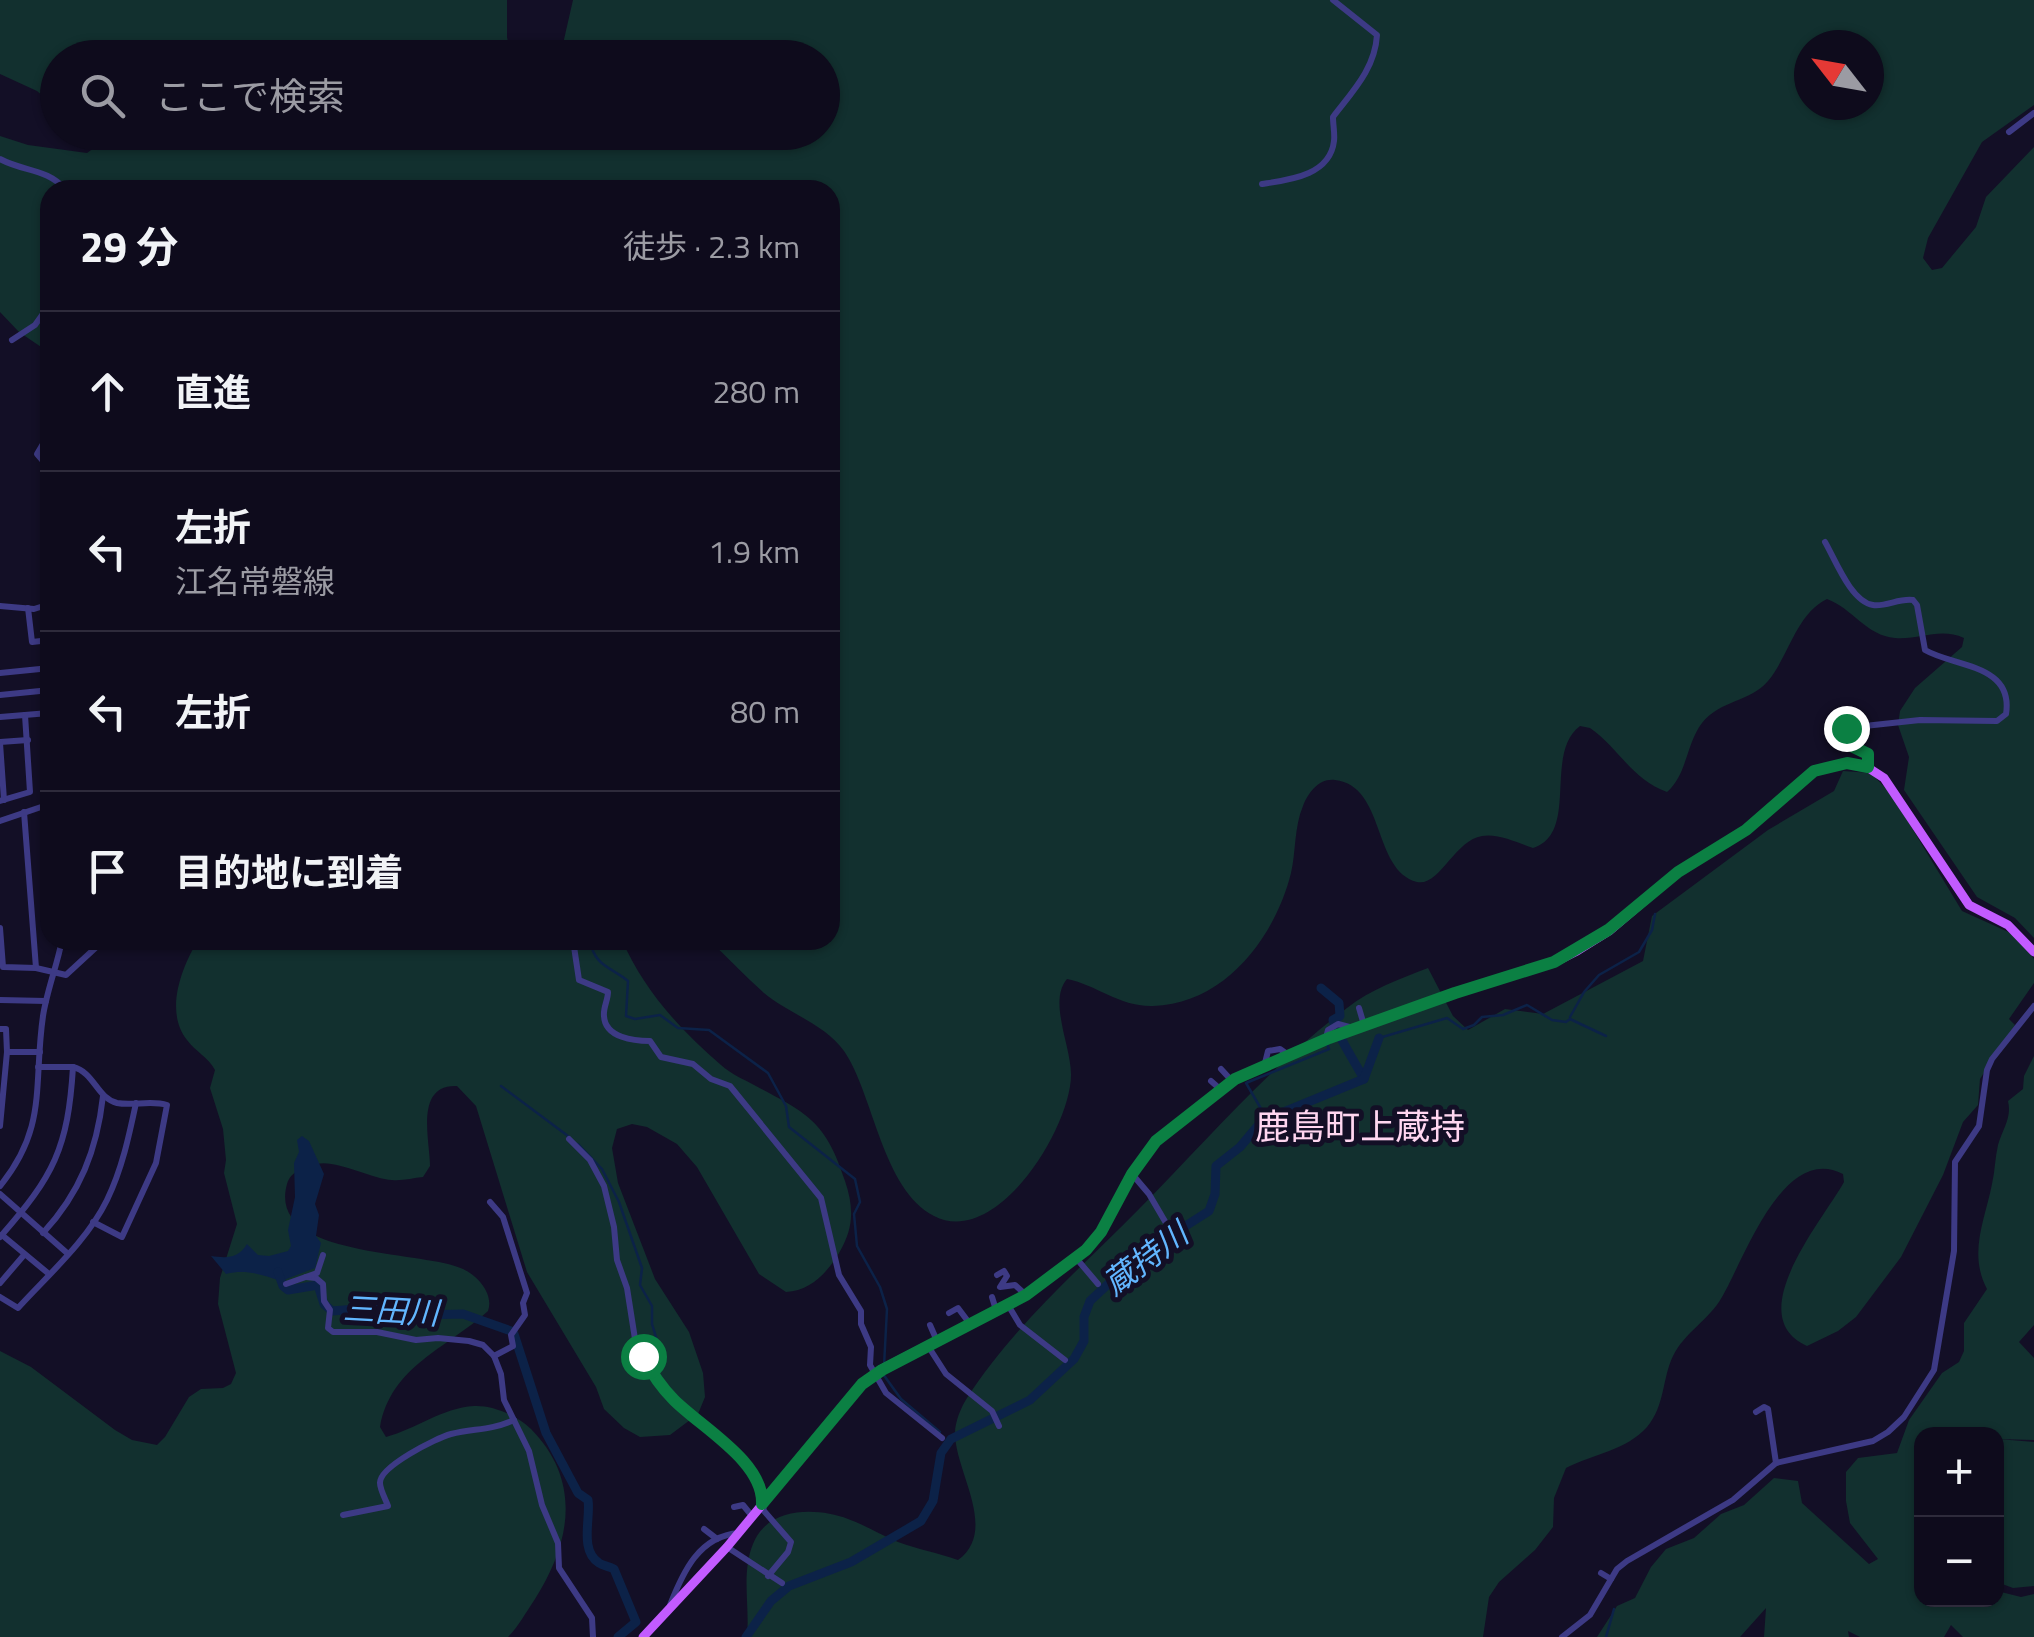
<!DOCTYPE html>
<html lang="ja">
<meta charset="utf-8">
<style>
body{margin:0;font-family:"Titillium Web","Noto Sans JP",sans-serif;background:#171425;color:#f1f3f6}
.controls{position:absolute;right:30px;bottom:30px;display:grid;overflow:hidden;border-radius:20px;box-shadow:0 2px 8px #0004}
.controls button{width:90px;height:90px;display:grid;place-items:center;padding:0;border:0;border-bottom:2px solid #2e2b3b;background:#0e0b1c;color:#f1f3f6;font:50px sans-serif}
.compass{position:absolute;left:1794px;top:30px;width:90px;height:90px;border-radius:50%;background:#0e0b1c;box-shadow:0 2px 8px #0004;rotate:301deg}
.stop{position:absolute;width:30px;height:30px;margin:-22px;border:8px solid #0b8043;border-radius:50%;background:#fff}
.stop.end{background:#0b8043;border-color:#fff;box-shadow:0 2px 10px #0008}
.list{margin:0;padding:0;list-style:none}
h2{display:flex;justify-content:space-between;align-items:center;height:130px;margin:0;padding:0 40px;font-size:42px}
h2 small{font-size:32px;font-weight:400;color:#9b9ba3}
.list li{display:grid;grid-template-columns:65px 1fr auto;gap:30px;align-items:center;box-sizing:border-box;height:160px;padding:0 40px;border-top:2px solid #2e2b3b}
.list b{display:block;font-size:38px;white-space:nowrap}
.list p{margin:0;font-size:32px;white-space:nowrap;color:#9b9ba3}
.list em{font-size:32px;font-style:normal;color:#9b9ba3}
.icon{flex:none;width:55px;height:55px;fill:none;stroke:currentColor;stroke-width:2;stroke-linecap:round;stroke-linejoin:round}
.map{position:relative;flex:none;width:2034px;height:1637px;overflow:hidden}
.search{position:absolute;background:#0e0b1c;box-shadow:0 2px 8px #0004;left:40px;top:40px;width:800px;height:110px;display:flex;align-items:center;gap:25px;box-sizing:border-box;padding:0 35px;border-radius:55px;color:#9b9ba3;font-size:38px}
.panel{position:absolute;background:#0e0b1c;box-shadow:0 2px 8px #0004;left:40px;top:180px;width:800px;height:770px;border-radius:30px}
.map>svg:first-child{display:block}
.green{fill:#12302f;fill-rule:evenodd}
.water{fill:#0c2248}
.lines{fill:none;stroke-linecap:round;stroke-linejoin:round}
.stream{stroke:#0c2248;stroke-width:2.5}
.river{stroke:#0c2248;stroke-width:9}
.minor{stroke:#3d3a85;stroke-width:6}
.major{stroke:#c25bff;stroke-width:9}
.route{stroke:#0b8043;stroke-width:12}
.labels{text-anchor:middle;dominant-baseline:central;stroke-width:10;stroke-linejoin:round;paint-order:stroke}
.water-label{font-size:32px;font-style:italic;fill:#62b6ff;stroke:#130f26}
.quarter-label{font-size:35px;fill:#ffd6f0;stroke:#130f26}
</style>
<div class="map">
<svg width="2034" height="1637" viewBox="0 0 2034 1637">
<rect width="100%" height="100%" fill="#130f26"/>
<!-- green -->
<g class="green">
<polygon points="0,0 507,0 507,37 511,57 58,58 57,108 37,91 0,74"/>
<path d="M573 0H2034V105L1982 142 1928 238 1923 258 1932 270 1942 268 1976 227 1986 197 2034 147V938L2015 918 1977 897 1904 790 1909 757 1898 725 1900 711 1915 688 1962 647 1964 638C1940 627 1920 640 1895 638 1867 636 1852 608 1827 599 1796 614 1789 656 1768 681 1750 702 1720 700 1702 723 1686 744 1687 775 1667 792 1631 779 1619 748 1590 728L1580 726C1543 754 1580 833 1533 848 1518 843 1498 833 1482 836 1455 840 1439 887 1417 882 1372 870 1386 786 1335 780 1319 778 1308 793 1303 806 1294 827 1296 852 1291 873 1275 937 1225 1004 1153 1006 1120 1007 1097 985 1067 979 1048 1001 1071 1046 1071 1074 1072 1126 997 1249 934 1216 882 1189 874 1095 844 1051 826 1025 788 1013 764 993 745 976 727 957 709 940H830V190H50V353L19 332 0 312V136L28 145 87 153 94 148 85 133 822 132V58L560 57ZM1809 45H1869V105H1809Z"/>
<path d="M1843 771 1871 773 1892 795 1962 911 2015 935 2034 959V983L2009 1019 2015 1025 1980 1079 1978 1105 1963 1122 1943 1175 1901 1257 1856 1317 1838 1331 1807 1346C1740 1316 1823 1220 1844 1182L1843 1174C1783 1142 1743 1262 1722 1297 1709 1320 1685 1332 1673 1356 1662 1379 1665 1406 1647 1427 1627 1450 1593 1454 1566 1468L1554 1498 1553 1527 1535 1550 1499 1582 1489 1597 1483 1637H747C750 1607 741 1573 753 1544 767 1507 816 1507 848 1519 865 1525 881 1535 898 1542 917 1549 938 1553 958 1560 999 1530 955 1472 955 1433 955 1422 961 1407 967 1398 1013 1326 1081 1268 1140 1208 1207 1140 1271 1065 1347 1008 1371 989 1400 979 1428 968L1453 1016 1468 1030 1505 1009 1543 1014 1643 961 1652 916 1768 830 1834 791Z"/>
<path d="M198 940H622C643 989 681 1031 721 1065 731 1074 743 1079 754 1085 807 1113 826 1121 845 1181 854 1208 854 1228 839 1253 827 1273 810 1291 786 1292L759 1274 697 1167 677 1144 647 1127 632 1124 617 1129 612 1148 618 1183 655 1279 689 1332 703 1373 705 1397 698 1414 670 1435 640 1437 624 1428 604 1409 596 1387 527 1272 476 1106 457 1086C414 1084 430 1141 430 1166L423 1177C413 1178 402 1181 392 1180 372 1179 335 1159 317 1164 304 1167 291 1171 287 1184 266 1259 424 1250 463 1269 478 1276 494 1294 488 1311 446 1349 391 1366 380 1427L386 1437C416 1429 442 1408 474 1406 493 1405 518 1416 531 1429 582 1481 571 1542 535 1599 526 1612 519 1626 508 1637H0V1351L31 1367 115 1430 132 1440 157 1445 165 1437 189 1397 201 1389 223 1388 231 1384 236 1373 218 1304 220 1278 237 1224 224 1173 226 1160 223 1129 210 1088 215 1070C208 1057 196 1052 187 1040 164 1011 182 967 198 940Z"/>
<path d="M2034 1056V1325L2019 1342 2034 1358V1440L1998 1439 2034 1442V1586L2013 1588 1997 1582 1996 1434H1922L1921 1523 1914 1519 1921 1530 1922 1600H1996L1997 1591 2021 1597 2034 1594V1637H1963L1951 1625 1944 1637H1860L1848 1631 1849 1637H1764L1766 1608 1740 1637H1597L1617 1606 1635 1598 1651 1567 1666 1549 1694 1538 1721 1514 1744 1505 1774 1478 1798 1481 1802 1503 1869 1564 1878 1559 1850 1523 1846 1501V1472L1858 1458 1897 1453 1909 1420 1942 1373 1959 1362 1964 1351V1323L1987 1289C1968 1253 1985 1220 1992 1184 1995 1171 1995 1158 1998 1145 2003 1128 2012 1118 2008 1101L2023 1089 2024 1076Z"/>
</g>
<!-- water -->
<path class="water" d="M302 1136 309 1141 324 1174 315 1204 319 1215 316 1236 321 1243 315 1268 281 1281C261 1274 245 1269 226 1274L211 1256C226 1258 238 1259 247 1244L258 1255 269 1256 288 1251 291 1246 288 1230 295 1197 294 1163 299 1152 297 1140Z"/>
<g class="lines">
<!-- stream -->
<g class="stream">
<path d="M590 940C594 966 611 967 628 981L626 1016 635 1019 660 1015 678 1028 709 1030 768 1073 786 1106 789 1127 855 1179 860 1202 854 1214 857 1246 880 1287 887 1309 884 1366"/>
<polyline points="1570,1017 1584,992 1599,975 1639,952 1652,930 1655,914"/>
<polyline points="1379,1038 1447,1018 1463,1029 1474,1025 1482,1017 1503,1015 1527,1005 1552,1020 1566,1022 1570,1019 1606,1036"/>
<polyline points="501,1086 568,1136"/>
<polyline points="1267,1119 1246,1083 1329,1049 1326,1042"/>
<polyline points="578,1144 602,1169 619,1202 642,1268 640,1285 652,1306 652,1324 659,1347"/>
<polyline points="883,1374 901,1399 940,1432"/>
<polyline points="1606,1637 1614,1609"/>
</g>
<!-- river -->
<g class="river">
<path d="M1321 988 1339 1003 1340 1016 1333 1020C1337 1035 1355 1062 1364 1079"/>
<polyline points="278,1272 283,1286 288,1290 318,1285 324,1304 332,1311 380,1307 421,1315 463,1314 511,1331"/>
<path d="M514 1334 546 1433 578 1493 588 1500C591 1518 579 1550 599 1563 603 1566 609 1566 614 1569L636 1622 618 1637"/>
<polyline points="746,1637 771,1601 789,1586 851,1562 921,1521 933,1501 941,1453 951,1439 1030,1400 1074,1359 1084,1341 1084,1317 1090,1301 1137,1257 1209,1211 1215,1194 1216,1166 1240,1147 1262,1121 1364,1079 1379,1038"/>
</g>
<!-- minor -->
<g class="minor">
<polyline points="2009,132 2034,113"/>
<path d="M0 159C24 172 47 168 66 190"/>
<path d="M1262 184C1288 180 1330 176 1334 141 1335 134 1333 125 1333 117 1352 92 1375 69 1377 35L1333 0"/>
<polyline points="12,340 35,325 50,304"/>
<polyline points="50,432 37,454 50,469"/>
<path d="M1825 542C1835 559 1851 602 1873 605 1886 607 1899 598 1913 600L1917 605 1925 650C1954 667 2014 664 2006 714L1997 721 1920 720 1846 728 1842 734 1843 742 1867 754V767"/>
<polyline points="0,606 34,609 50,604"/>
<polyline points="28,608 32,642 50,640"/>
<polyline points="0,673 50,668"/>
<polyline points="43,691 50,749"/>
<polyline points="0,695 50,690"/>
<polyline points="0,717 49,713"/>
<polyline points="0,742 28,740"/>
<polyline points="0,743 4,800"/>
<polyline points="0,801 30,792 25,715"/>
<polyline points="24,812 36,968"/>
<polyline points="0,821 50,804"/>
<polyline points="0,928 3,967 36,968 66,975 104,940"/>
<path d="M573 940 579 980 608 992C608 1000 603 1008 604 1016 605 1038 635 1041 650 1041L661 1057 693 1064 711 1079 730 1086 821 1198 839 1275 861 1311V1324L871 1347 870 1365 886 1393 942 1438"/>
<polyline points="0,1000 46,1001"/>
<polyline points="1359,1008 1364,1025"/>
<polyline points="0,1029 6,1029 7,1052 40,1052"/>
<polyline points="1326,1038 1328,1030 1338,1024 1353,1028"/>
<polyline points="1265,1063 1268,1051 1280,1049 1287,1054"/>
<path d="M73 1067C94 1072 97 1098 117 1103 133 1106 152 1100 167 1105L156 1163 122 1237 93 1222"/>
<polyline points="1221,1069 1232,1081"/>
<polyline points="1211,1081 1220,1089"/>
<polyline points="0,1126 7,1052"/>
<polyline points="569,1139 590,1160 604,1186 614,1227 617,1260 627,1288 635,1339 643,1356 674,1400 744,1460 758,1482 764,1511 791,1542 788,1552 768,1576"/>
<polyline points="1132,1174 1149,1194 1173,1235"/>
<path d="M0 1186C48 1127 33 1085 43 1016 47 990 57 966 62 940"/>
<polyline points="0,1194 67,1253"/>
<polyline points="490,1202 503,1217 527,1293 523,1303 525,1315 511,1335 513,1346 494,1356"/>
<path d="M43 1233C80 1193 97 1150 103 1096"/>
<polyline points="2,1235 49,1274"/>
<path d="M0 1237C54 1176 68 1148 73 1067H38"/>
<polyline points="1076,1258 1098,1284"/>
<polyline points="997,1275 1004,1271 1007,1276 1000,1287 1015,1285 1026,1295"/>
<polyline points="306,1277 316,1278 323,1284 324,1301 330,1310 328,1328 333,1332 377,1332 416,1340 438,1338 469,1341 483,1345 494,1356 501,1374 504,1400 529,1451 542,1505 558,1543 559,1568 592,1618 593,1637"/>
<polyline points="0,1283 24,1255"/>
<polyline points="286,1284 317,1273 323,1255"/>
<path d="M0 1297 18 1308C48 1275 87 1241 107 1200 122 1169 129 1136 136 1103"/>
<polyline points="992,1297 996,1310"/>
<polyline points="1008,1305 1020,1325 1065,1360"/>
<polyline points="949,1313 958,1308 970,1324"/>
<polyline points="930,1325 937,1341"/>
<polyline points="928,1346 946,1374 992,1411 999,1426"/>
<polyline points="1756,1412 1764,1407 1768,1409 1776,1463"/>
<polyline points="734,1507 743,1505 752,1516"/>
<path d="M343 1515 388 1506C386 1500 380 1490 380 1483 379 1467 436 1438 451 1434 475 1428 489 1431 514 1420"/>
<polyline points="704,1529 717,1539"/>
<polyline points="727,1547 782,1583"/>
<polyline points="1601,1573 1611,1579"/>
<path d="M670 1605C683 1572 699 1536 739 1533"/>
<polyline points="1562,1637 1590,1615 1617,1569 1627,1561 1733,1500 1776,1463 1873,1441 1888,1432 1904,1417 1934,1370 1954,1251 1955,1162 1979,1126 1987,1070 1992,1059 2034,1006"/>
</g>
<!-- major -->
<polyline class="major" points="643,1637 727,1547 862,1384 882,1369 1026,1295 1085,1250 1101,1232 1132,1174 1156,1141 1235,1079 1329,1038 1455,993 1555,962 1577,951 1609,931 1678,872 1746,830 1815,771 1847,763 1867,767 1884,778 1969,905 2008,925 2034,952"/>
</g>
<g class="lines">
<!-- route -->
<path class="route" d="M643 1356C651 1372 662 1388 674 1400 702 1428 764 1462 762 1504L862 1384 882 1370 1026 1295 1086 1250 1101 1232 1132 1174 1156 1141 1235 1079 1329 1038 1455 993 1554 962 1608 930 1678 872 1746 830 1814 771 1847 763 1868 767V754L1843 742 1842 734 1846 728"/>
</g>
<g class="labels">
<!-- water labels -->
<g class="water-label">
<text transform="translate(1145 1258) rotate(-37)">蔵持川</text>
<text transform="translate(391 1310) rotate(3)">三田川</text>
</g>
<!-- quarter labels -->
<g class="quarter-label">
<text x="1360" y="1126">鹿島町上蔵持</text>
</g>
</g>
</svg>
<div class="controls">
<button>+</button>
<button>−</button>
</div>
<svg class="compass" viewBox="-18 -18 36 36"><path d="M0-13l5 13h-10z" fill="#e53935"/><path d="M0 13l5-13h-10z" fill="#9b9ba3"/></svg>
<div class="stop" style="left:643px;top:1356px"></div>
<div class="stop end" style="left:1846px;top:728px"></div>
<div class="search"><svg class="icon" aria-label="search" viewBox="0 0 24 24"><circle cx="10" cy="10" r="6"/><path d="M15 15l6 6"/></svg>ここで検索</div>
<section class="panel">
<h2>29 分<small>徒歩 · 2.3 km</small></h2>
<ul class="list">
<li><svg class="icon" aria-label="ahead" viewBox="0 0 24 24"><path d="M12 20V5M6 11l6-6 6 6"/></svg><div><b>直進</b></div><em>280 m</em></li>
<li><svg class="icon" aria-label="left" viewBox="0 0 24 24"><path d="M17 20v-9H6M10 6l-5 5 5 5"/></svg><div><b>左折</b><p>江名常磐線</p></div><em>1.9 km</em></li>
<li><svg class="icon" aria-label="left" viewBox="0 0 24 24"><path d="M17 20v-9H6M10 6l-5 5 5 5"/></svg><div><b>左折</b></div><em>80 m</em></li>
<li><svg class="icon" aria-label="arrive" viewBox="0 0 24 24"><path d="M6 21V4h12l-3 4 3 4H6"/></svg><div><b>目的地に到着</b></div></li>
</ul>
</section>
</div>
